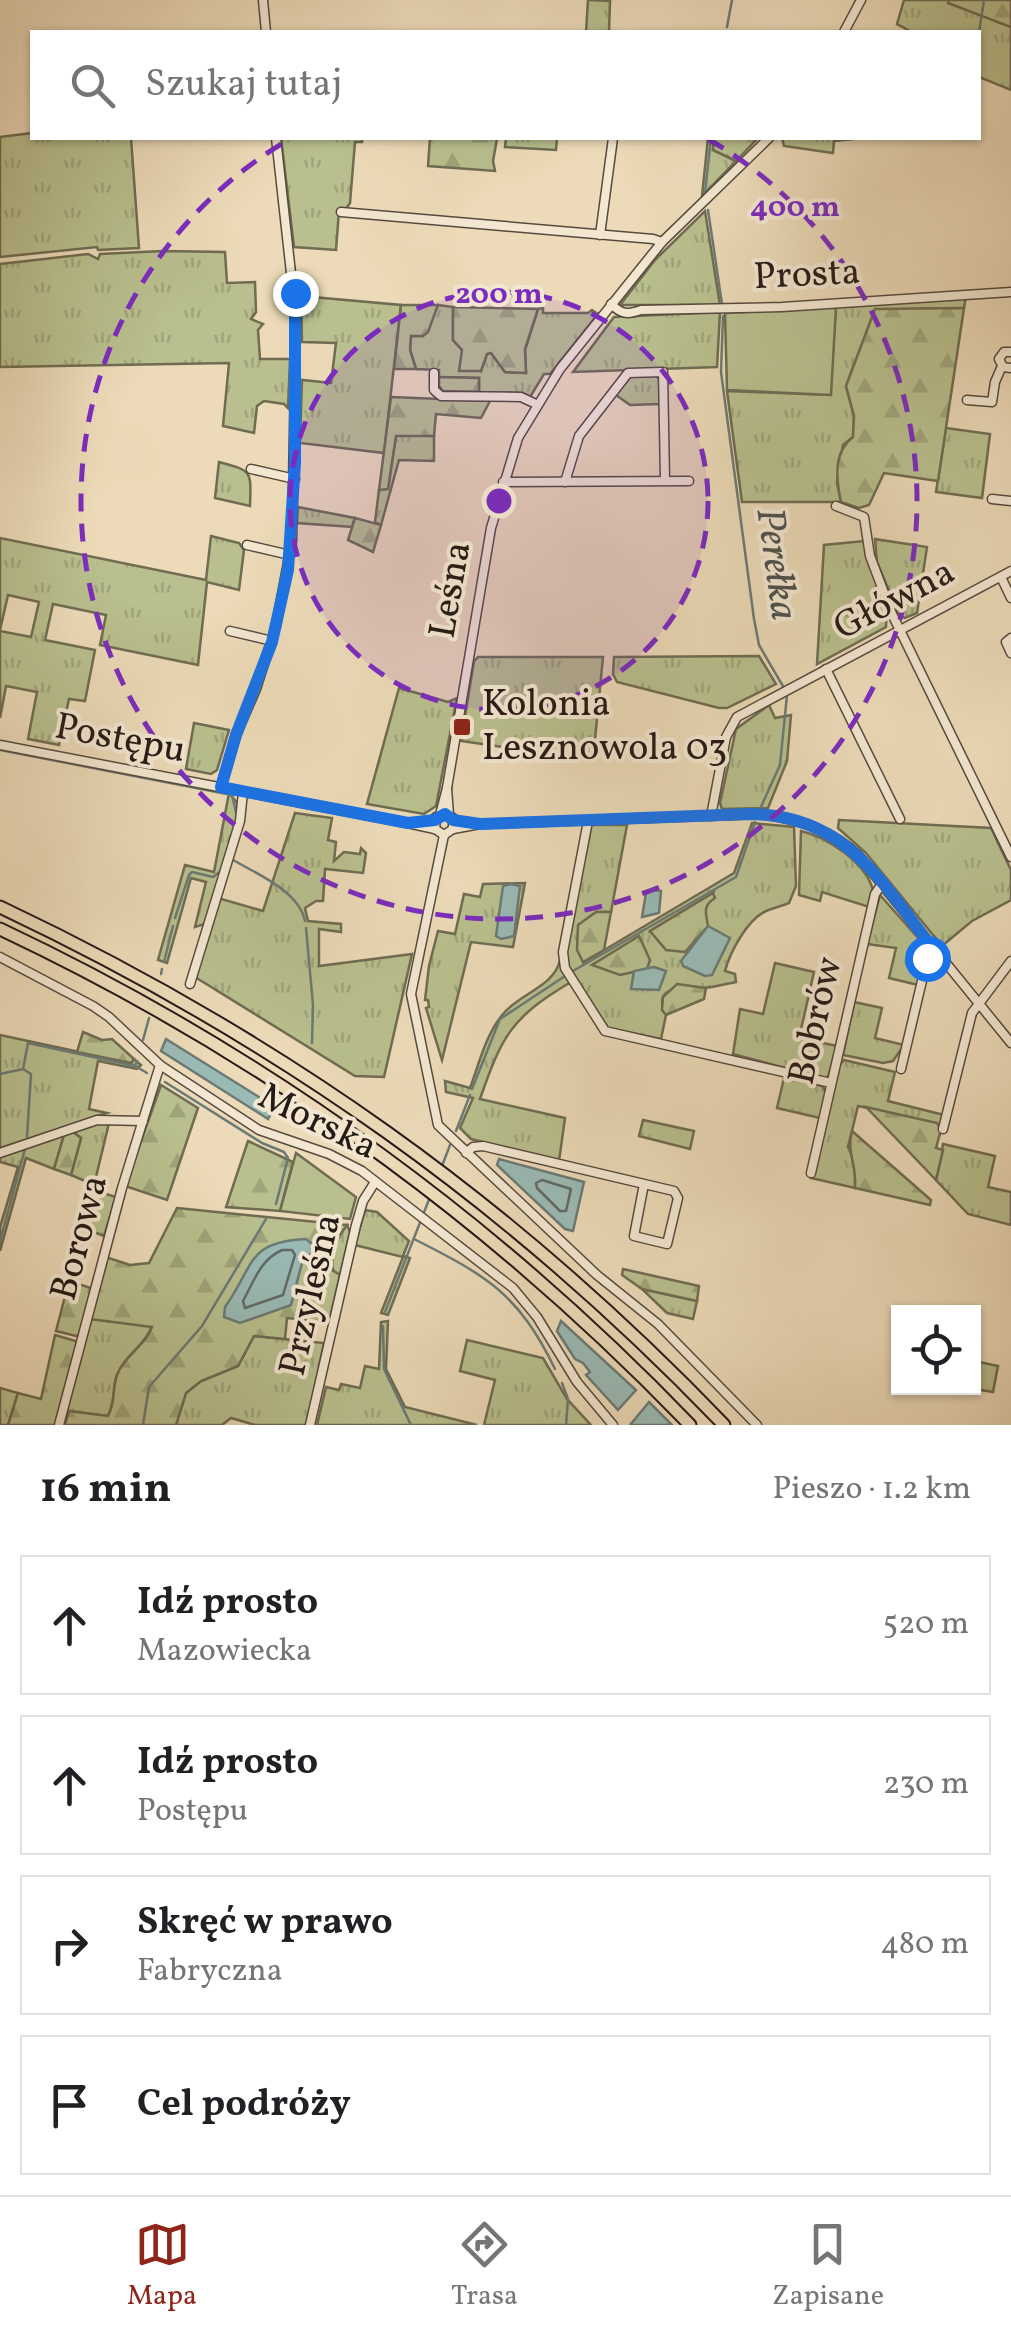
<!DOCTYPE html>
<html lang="pl">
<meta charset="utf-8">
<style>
body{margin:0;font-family:Vollkorn,serif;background:#f2f2f2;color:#202124}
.controls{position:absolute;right:30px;bottom:30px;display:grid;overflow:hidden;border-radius:0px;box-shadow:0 2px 8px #0004}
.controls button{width:90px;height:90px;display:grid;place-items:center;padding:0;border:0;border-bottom:2px solid #e0e0e0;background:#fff;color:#202124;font:50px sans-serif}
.stop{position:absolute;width:30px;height:30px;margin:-22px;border:8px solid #1a73e8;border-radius:50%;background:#fff}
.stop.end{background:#1a73e8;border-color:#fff;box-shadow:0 2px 10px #0008}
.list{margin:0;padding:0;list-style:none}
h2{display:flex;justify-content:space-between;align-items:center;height:130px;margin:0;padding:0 40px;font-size:42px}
h2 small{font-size:32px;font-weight:400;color:#757577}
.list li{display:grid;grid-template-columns:65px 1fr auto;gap:30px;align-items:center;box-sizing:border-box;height:140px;margin:0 20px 20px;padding:0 20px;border:2px solid #e0e0e0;border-radius:0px}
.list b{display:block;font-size:38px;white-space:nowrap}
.list p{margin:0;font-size:32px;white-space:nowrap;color:#757577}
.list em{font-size:32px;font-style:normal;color:#757577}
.icon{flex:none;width:55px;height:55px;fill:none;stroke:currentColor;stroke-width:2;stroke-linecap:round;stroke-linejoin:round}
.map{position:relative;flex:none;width:1011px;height:1425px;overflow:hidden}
.search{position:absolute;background:#fff;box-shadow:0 2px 8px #0004;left:30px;right:30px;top:30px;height:110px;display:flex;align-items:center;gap:25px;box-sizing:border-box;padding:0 35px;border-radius:0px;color:#757577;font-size:38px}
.sheet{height:770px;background:#fff}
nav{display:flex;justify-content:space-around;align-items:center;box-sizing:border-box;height:140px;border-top:2px solid #e0e0e0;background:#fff;font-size:28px;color:#757577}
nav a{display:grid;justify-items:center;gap:5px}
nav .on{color:#8f2418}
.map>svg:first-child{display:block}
.grass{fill:url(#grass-tufts);stroke:#6f6c52;stroke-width:2.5;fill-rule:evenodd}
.forest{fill:url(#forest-firs);stroke:#6f6c52;stroke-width:2.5}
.garden{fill:#b9bf8e;stroke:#6f6c52;stroke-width:2.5}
.water{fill:#9abab5;stroke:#6b7a75;stroke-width:2.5}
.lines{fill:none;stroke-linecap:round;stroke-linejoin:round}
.shore{stroke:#606a65;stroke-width:2.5}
.stream{stroke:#6b7a75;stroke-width:2.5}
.minor-casing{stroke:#574a3e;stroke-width:11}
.highway-casing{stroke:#251a15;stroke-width:15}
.minor{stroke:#f3e7d1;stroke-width:8}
.highway{stroke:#ecdab8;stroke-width:11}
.route{stroke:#1a73e8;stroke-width:12}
.ring{fill:none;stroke:#7b2cbf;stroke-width:5;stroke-dasharray:18 12}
.poi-dot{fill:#8f2418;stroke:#f3e7d1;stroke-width:4}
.labels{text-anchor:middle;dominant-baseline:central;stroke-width:8;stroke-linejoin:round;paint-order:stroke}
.street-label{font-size:38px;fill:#251a15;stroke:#f3e7d1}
.poi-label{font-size:38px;fill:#251a15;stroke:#f3e7d1;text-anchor:start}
.water-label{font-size:40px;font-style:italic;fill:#4e524d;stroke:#f3e7d1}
.centre{fill:#7b2cbf;stroke:#f3e7d1;stroke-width:5}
.ring-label{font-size:30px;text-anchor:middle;font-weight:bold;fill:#7b2cbf;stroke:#f3e7d1;stroke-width:8;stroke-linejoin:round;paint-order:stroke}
</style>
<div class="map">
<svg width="1011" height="1425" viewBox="0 0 1011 1425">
<defs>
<pattern id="grass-tufts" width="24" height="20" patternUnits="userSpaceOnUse" patternTransform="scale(2.5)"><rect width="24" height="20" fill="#b9bf8e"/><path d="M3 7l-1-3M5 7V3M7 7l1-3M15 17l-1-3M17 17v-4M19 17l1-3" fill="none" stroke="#9fa47a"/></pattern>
<pattern id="forest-firs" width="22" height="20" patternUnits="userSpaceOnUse" patternTransform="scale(2.5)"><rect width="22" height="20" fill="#b9bf8e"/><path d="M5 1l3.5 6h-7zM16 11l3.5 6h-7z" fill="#9fa47a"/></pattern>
</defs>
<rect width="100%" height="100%" fill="#ecdab8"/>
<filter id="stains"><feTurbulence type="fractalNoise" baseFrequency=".002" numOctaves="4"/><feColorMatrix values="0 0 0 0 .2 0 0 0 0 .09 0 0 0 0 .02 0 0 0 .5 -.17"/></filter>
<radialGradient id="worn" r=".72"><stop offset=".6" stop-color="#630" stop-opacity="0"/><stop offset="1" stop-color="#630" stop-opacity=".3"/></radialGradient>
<!-- grass -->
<g class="grass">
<polygon points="588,0 610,1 609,32 586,32"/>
<polygon points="904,0 949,0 949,3 1011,27 1011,90 979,77 978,32 912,32 897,24"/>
<polygon points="32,133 32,138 131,138 139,248 98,250 97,247 0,257 0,137"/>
<polygon points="281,138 362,138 362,142 355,142 350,203 345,210 339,211 336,250 294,247"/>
<polygon points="506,138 557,138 556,150 505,147"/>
<polygon points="708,138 714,138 713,150 736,161 702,196"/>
<polygon points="782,138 863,138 834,141 833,153 784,146"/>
<polygon points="705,211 720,305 620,305 655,260"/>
<polygon points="163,251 225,252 227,283 255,282 256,312 251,319 263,324 258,330 260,359 290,359 288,408 284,404 264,401 257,406 254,433 223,426 229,363 0,367 0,264 88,254 98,259 100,254"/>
<polygon points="301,296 401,305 384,453 300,443 302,380 331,383 336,343 302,342"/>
<polygon points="966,296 964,308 875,310 846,386 854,416 853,437 843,445 837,483 841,502 742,502 727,391 830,395 836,307"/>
<polygon points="438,305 453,307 453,340 481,371 487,354 491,353 505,372 526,373 525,350 538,309 543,308 543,313 588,313 592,310 598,314 550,374 544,374 530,397 523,393 479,392 479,378 439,377 439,370 416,369 410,350 411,336 423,336"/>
<polygon points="720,312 717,367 573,372 614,317"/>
<polygon points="655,374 659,379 660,404 630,405 616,395 630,375"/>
<polygon points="946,428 990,434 982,498 936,492"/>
<polygon points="396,435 434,436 434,461 399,460 381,525 375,522 379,490 388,488"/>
<path d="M219 462C253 471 251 471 250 506L215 498Z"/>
<polygon points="298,507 355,518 352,527 297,523"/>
<polygon points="211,536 239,543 244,550 239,590 207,582 198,665 100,645 106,615 53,604 45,640 95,650 85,701 69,699 59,745 28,739 37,692 6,686 0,718 0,631 31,637 39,602 8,595 0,630 0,538 206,580"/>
<polygon points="875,539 927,547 917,613 905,618 899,615 877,562"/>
<polygon points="864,541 887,604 886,627 817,664 824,545"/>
<polygon points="759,656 776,684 727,708 719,708 617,682 613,674 614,657"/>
<polygon points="478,657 603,657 593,760 461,741 474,661"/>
<polygon points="399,688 448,702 457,698 436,806 424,814 367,804"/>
<polygon points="769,705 775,718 791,715 787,761 768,808 722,809 720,803 736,729"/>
<polygon points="194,723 229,730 217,770 211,774 186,769"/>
<polygon points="229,793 238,804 239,820 205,924 195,927 206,882 191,878 167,963 158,960 185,865 214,872"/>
<polygon points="295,813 332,818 328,840 336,842 334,861 344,852 360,854 361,848 366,853 363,873 325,869 323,901 316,901 305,908 308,921 341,924 341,932 319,929 319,966 412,954 384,1077 355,1076 195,977 218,898 263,911"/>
<polygon points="839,820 991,828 1011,870 1011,900 972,921 942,946 866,853 838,828"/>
<path d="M752 823 794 827 796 886 789 903C782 906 773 908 766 911 747 920 730 952 725 971L735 974 736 982C725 984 713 988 702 988 682 988 651 985 666 1015L661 1039 608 1028 569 970 565 952 589 828 592 825H627L611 912H596L584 962 734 873ZM713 893 704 912 650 932V931Z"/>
<path d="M801 831C827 837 867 863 873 891L869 907 822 892 820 901 799 895Z"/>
<polygon points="525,883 513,947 471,942 442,1060 426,1008 429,1007 428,1000 425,1000 429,966 438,931 455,934 464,894 480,897 483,884"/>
<polygon points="880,895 926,947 918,985 889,978 896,948 867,944"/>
<path d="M560 960 571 982C512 1017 502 1035 480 1099L565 1118 559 1161 471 1139 460 1128 473 1098 446 1092 445 1081 470 1088C479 1064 486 1034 503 1014 520 993 554 987 560 960Z"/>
<polygon points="775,963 814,972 799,1038 837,1046 828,1077 823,1078 733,1054 740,1009 763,1014"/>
<polygon points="854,1002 882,1008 875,1038 904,1045 893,1061 883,1063 843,1055"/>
<polygon points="0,1035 131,1063 134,1059 141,1065 137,1069 98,1061 89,1109 107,1113 0,1148"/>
<polygon points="844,1060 895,1072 888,1101 944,1115 941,1130 936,1123 858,1106 848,1147 855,1163 855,1188 811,1178 837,1067"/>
<polygon points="784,1078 822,1086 826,1092 820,1118 777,1108"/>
<polygon points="643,1120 694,1131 690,1149 639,1136"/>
<polygon points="102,1122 109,1123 94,1185 71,1175 81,1138 73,1132"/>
<polygon points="64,1135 54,1169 26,1158 0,1251 0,1227 18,1167 0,1162 0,1157"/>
<polygon points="943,1144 995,1156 988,1187 1011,1192 1011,1225 968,1214 936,1180"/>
<polygon points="93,1190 116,1197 104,1236 84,1228"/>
<polygon points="365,1210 377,1212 409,1241 403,1256 410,1258 388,1315 381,1313 403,1257 355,1245"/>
<path d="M347 1225 350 1232 340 1275 334 1272C327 1257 337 1237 347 1225Z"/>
<polygon points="642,1289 697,1301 693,1319 667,1313"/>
<path d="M90 1319 152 1326C145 1346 125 1355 117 1375 112 1389 116 1400 108 1416L65 1411Z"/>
<polygon points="388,1321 386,1369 405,1407 477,1425 317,1425 326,1387 339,1390 341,1384 360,1388 365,1366 379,1369 381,1322"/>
<polygon points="254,1336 324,1343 307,1425 255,1425 231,1418 222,1425 176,1425 186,1393 201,1381 238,1366"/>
<polygon points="467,1340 543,1358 567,1399 591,1425 484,1425 495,1380 460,1371"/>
<polygon points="974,1361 998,1366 993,1392 969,1388 974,1388"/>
<polygon points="0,1388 18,1393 8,1425 0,1425"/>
</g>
<!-- forest -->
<g class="forest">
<polygon points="949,0 1011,0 1011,27 948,3"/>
<polygon points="430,138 497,139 493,161 495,171 428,166"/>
<polygon points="714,138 758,138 736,161 713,150"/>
<polygon points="401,305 438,305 428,332 423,336 411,336 410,350 416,369 394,369"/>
<polygon points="453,307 538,309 525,349 526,373 505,372 491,353 487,354 481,371 459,371 462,350 453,340"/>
<path d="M964 308 938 481 884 473 869 505 859 508 841 502C836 479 833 452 853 437L854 416 846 386 875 309Z"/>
<polygon points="439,377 479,378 479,392 443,391 439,386"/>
<polygon points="391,397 490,401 481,418 436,414 434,436 396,436 388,489 379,490"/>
<polygon points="355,518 381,525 373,552 348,540"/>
<path d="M713 893 715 898C702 906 706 913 708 926L685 952 666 950 650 931Z"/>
<polygon points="596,912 611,912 604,950 583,962 577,950 578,925"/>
<polygon points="639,936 650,960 647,969 620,975 592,965"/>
<polygon points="677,984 706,988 704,999 666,1015 662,1010 663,997"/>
<polygon points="83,1032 102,1040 112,1039 134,1059 131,1063 77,1052"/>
<polygon points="161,1085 198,1108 167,1200 125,1186"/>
<polygon points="866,1107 937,1123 941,1130 936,1148 943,1150 936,1180"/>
<path d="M852 1131 931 1200 930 1205 855 1188C857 1163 846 1153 852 1131Z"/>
<polygon points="73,1132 81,1138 71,1175 54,1169 64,1135"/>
<polygon points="248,1141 293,1162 280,1211 226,1207"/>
<path d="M177 1208 347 1225C337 1237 331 1254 332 1270L340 1275 329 1322 287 1318 285 1339 254 1336 238 1366 201 1381 186 1393 176 1425H65L69 1411 108 1416C116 1400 112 1389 117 1375 124 1356 145 1346 152 1327L90 1319 106 1257 130 1265 149 1263Z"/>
<polygon points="623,1269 699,1286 697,1301 642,1289 622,1275"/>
<polygon points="69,1281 94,1289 82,1334 76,1336 56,1331"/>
<polygon points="55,1335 79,1342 56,1425 8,1425 18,1393 41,1399"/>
</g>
<!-- garden -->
<g class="garden">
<polygon points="836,307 831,395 727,390 725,313"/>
<polygon points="296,1153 356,1197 350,1219 280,1211"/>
</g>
<!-- water -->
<g class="water">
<polygon points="511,884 520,886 514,936 501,939 496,936 503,886"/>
<polygon points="650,890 661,891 659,913 642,917 646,893"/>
<polygon points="708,926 730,938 712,975 705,976 683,966 681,961"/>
<polygon points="654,967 666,971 659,990 631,989 634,971"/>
<polygon points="166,1039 275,1107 268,1119 161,1051"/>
<polygon points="499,1159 584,1182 573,1231 565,1229 497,1165"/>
<path d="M306 1239 312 1244V1253L302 1263 291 1305 240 1323 224 1317 225 1307C255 1265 246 1242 306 1239Z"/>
<polygon points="561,1321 636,1390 618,1410 586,1375 590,1372 583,1363 575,1359 557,1331"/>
<polygon points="649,1402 672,1425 630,1425"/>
</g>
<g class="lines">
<!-- shore -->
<g class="shore">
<polygon points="542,1180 571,1189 566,1211 560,1211 537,1188 536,1183"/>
<path d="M282 1250H292L295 1255 283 1295 245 1308 243 1301C254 1281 260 1260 282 1250Z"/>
</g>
<!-- stream -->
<g class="stream">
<polyline points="727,27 732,0"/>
<polyline points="978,39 984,0"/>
<polyline points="705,193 711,138"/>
<polyline points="708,210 722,304"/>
<polyline points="723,316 721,372 754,619 759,645 784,688"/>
<polyline points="0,750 232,795 237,816"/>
<polyline points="760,809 780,765 787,695"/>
<path d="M233 860C257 874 299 891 305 921"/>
<polyline points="175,918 189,875 192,872 213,877 221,871"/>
<polyline points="306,928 313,1005 312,1043"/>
<polyline points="164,962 173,926"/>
<polyline points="573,971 736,877 755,822"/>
<polyline points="161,974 162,969"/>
<polyline points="143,1040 149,1018"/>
<polyline points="137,1067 147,1073"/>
<polyline points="23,1069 28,1043 135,1066 137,1061"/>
<polyline points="0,1074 23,1069 31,1074 27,1137"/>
<polyline points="165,1082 262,1143 284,1152 288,1158 276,1204"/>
<polyline points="472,1089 500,1019 565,976"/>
<polyline points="456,1131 470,1095"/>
<polyline points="442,1166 450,1145"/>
<path d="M414 1239C487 1276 518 1293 555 1369"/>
<polyline points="0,1241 25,1149"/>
<polyline points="385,1312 430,1197"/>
<polyline points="383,1326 384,1369 411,1425"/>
<polyline points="562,1383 568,1399 566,1425"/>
<polyline points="143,1425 149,1387 202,1326 266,1219"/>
</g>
<defs>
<g id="minor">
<polyline points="263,0 266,32"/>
<polyline points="844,32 861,0"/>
<polyline points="341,212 653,239 662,242"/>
<polyline points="600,235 613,138"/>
<path d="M611 304C621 314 627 315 641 310L782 307 1011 292"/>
<polyline points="1011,352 1004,352 999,359 1003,367 1011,368"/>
<polyline points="434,373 434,390 441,396 521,397 536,404"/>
<polyline points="967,400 992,402 995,382 1002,366"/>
<polyline points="251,469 295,479"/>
<polyline points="503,482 689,481"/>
<polyline points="565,482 579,436 628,373 663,372 665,479"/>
<polyline points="992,499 1011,501"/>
<polyline points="836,506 864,517 870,556 892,614 1011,857"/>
<polyline points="247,545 290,555"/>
<polyline points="1001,577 1011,598"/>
<polyline points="230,631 272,641"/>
<polyline points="1011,638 1006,642 1011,653"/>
<polyline points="826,669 900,819"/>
<path d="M0 745 407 823 435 829 444 835 453 829 480 824 760 814C797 819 831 829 859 856L1011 1043"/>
<polyline points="221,787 236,735 256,689 276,626 292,541 296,318 276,138"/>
<polyline points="447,788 449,815"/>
<polyline points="440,815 447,788 491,528 518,438 560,369 662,242 769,138"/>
<polyline points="711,816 726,737 737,717 1011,571"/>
<polyline points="588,821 563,952 565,968 605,1031 831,1083"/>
<polyline points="435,829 436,817 445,814 453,818 453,829"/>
<polyline points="444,835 411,994 438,1125 597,1275 658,1324 757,1425"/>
<polyline points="0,957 93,1006 109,1017 160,1065 259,1130 329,1154 362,1171 513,1288 537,1317 577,1382 613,1425"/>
<polyline points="190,984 240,821 243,792"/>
<polyline points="901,1069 926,964 934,950"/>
<polyline points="943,1129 972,1013 1011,961"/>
<polyline points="0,1153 97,1120 143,1121"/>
<polyline points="466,1153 473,1147 483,1146 674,1191 678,1198 667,1244 634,1236 644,1184"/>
<polyline points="811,1173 875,894 882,884"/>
<polyline points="59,1425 122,1188 160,1065"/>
<polyline points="310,1425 356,1225 363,1201 375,1182"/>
</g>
<g id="highway">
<path d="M0 907C279 1039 510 1202 724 1425"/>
<path d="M0 929C261 1052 490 1217 690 1425"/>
</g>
</defs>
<!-- minor casing -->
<use href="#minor" class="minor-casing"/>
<!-- highway casing -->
<use href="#highway" class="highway-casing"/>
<!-- minor -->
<use href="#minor" class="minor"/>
<!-- highway -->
<use href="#highway" class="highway"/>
</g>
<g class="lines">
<!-- route -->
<path class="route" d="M295 293V463L288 570 272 642 236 735 221 787 408 823 435 820 445 814 453 820 480 824 749 814C846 814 881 882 934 950L927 958"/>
</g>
<!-- distance rings -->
<circle cx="499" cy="501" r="209" fill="#7b2cbf" fill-opacity=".12"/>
<g class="ring">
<circle cx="499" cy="501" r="209"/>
<path d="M708 139A418 418 0 1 1 290 139"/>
</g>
<!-- markers -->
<rect class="poi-dot" x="452" y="717" width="20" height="20" rx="5"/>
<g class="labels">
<!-- street labels -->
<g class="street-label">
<text transform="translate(807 276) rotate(-3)">Prosta</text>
<text transform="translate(452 590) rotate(-80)">Leśna</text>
<text transform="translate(895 601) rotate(-28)">Główna</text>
<text transform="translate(120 740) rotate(11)">Postępu</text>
<text transform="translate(817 1021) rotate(-77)">Bobrów</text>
<text transform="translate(317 1123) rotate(26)">Morska</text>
<text transform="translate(81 1238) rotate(-75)">Borowa</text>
<text transform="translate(312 1295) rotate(-77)">Przyleśna</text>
</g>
<!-- poi labels -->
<g class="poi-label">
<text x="482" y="705">Kolonia<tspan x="482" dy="44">Lesznowola 03</tspan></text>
</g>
<!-- water labels -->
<g class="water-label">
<text transform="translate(775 564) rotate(82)">Perełka</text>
</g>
</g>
<circle cx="499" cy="501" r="15" class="centre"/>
<g class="ring-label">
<text x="795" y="216">400 m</text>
<text x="499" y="303">200 m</text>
</g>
<rect width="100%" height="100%" filter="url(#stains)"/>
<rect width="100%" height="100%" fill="url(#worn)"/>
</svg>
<div class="controls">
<button><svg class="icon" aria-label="locate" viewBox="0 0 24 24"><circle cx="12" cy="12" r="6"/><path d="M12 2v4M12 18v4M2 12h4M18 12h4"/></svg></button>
</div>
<div class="stop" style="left:927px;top:958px"></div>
<div class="stop end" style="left:295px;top:293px"></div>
<div class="search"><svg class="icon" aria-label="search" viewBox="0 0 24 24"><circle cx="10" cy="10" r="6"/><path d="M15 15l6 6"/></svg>Szukaj tutaj</div>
</div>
<section class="sheet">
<h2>16 min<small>Pieszo · 1.2 km</small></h2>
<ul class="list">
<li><svg class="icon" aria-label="ahead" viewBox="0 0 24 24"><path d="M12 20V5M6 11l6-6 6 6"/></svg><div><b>Idź prosto</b><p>Mazowiecka</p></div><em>520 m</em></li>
<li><svg class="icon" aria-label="ahead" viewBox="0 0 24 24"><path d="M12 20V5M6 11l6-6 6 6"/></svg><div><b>Idź prosto</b><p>Postępu</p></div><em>230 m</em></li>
<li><svg class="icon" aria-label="right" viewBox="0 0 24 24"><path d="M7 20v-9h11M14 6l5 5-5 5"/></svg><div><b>Skręć w prawo</b><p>Fabryczna</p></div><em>480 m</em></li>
<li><svg class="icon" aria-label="arrive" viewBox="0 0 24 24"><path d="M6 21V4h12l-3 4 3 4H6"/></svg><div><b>Cel podróży</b></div></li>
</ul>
</section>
<nav>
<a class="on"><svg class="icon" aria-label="map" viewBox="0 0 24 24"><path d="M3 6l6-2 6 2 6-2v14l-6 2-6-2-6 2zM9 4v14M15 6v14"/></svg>Mapa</a>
<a><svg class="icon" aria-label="directions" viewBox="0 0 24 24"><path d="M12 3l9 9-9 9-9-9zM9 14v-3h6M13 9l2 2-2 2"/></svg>Trasa</a>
<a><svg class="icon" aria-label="saved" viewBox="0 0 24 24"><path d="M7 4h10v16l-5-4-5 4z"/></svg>Zapisane</a>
</nav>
